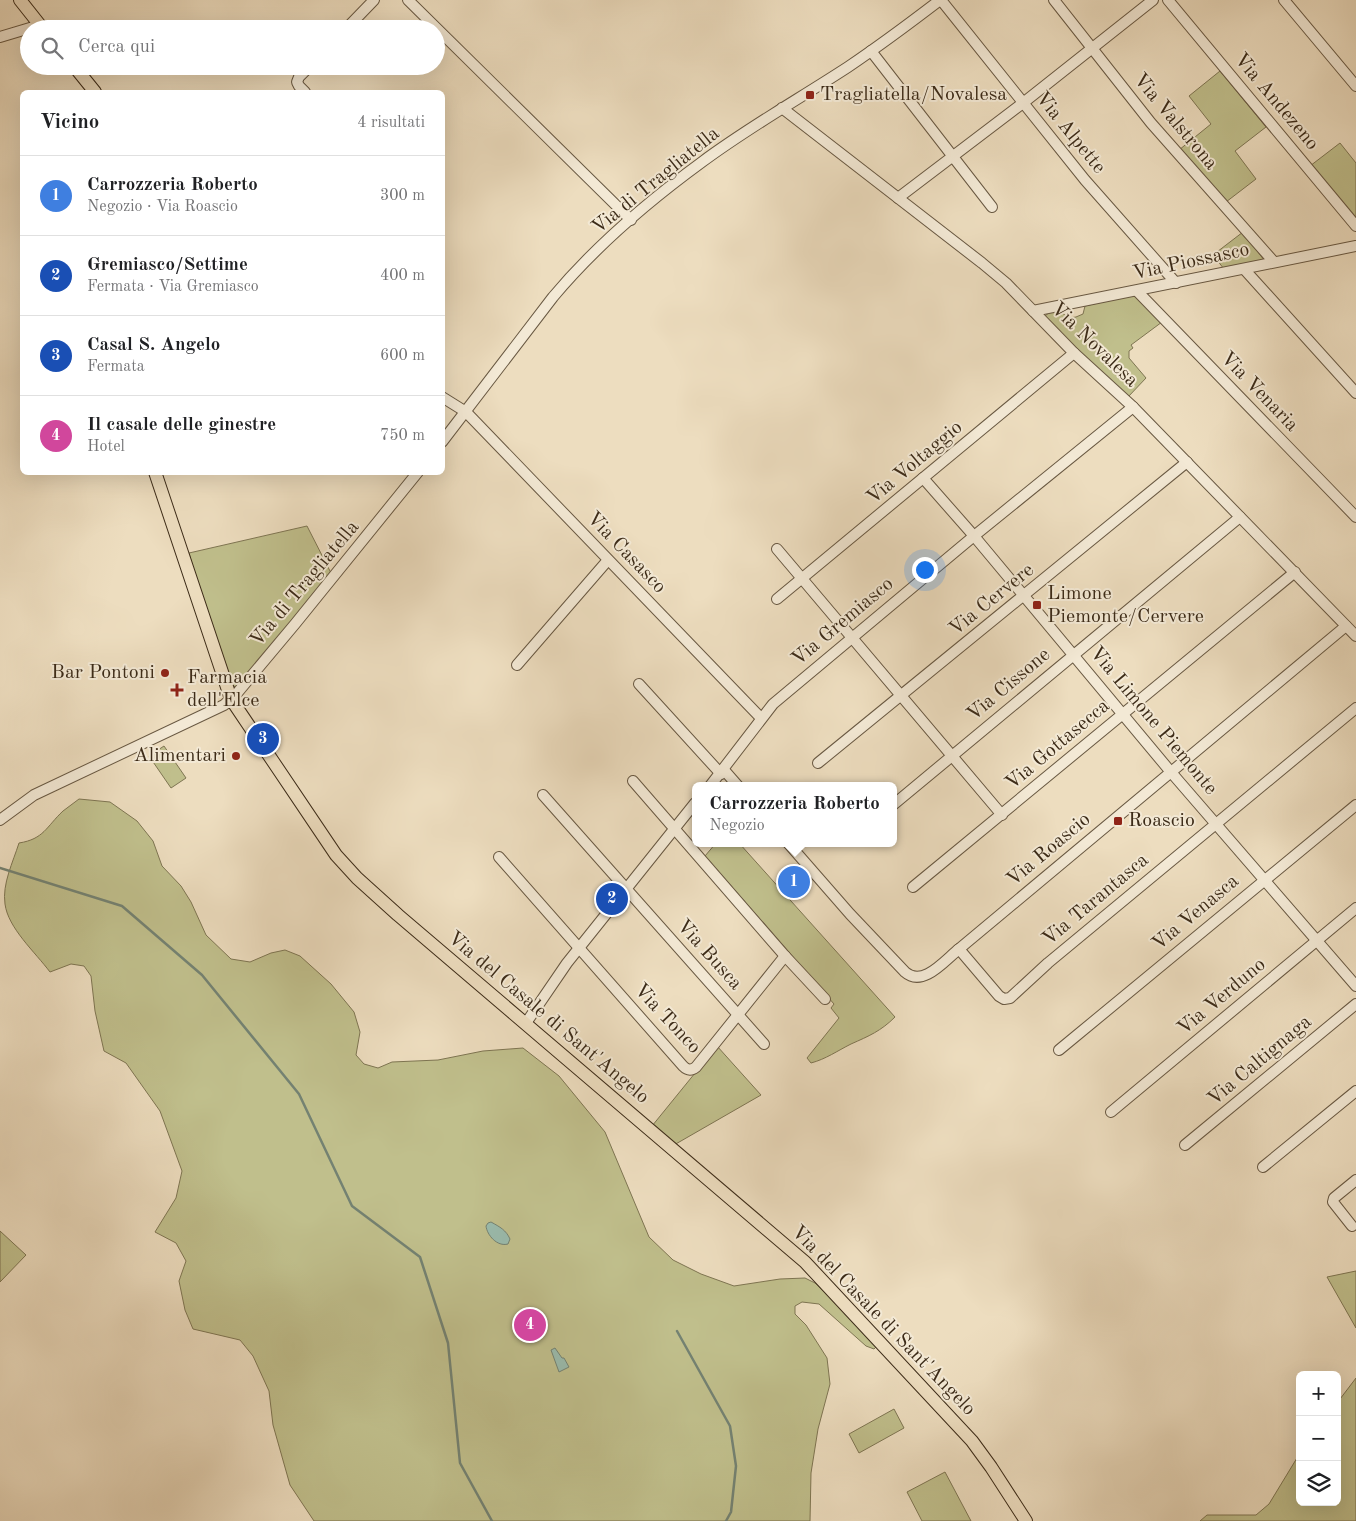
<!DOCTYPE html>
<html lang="it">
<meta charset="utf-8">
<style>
body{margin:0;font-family:"Old Standard TT",serif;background:#f2f2f2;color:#202124}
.controls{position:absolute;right:15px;bottom:15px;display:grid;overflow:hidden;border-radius:8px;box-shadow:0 5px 20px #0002}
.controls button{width:45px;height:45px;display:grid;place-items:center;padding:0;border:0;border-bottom:1px solid #e0e0e0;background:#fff;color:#202124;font:25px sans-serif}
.you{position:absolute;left:924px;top:569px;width:18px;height:18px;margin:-12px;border:4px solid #fff;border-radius:50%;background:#1a73e8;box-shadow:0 0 0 8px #1a73e833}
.badge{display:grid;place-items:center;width:32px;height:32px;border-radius:50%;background:#b45309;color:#fff;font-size:16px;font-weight:700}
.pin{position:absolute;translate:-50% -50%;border:2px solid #fff;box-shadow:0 1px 5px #0006}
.popup{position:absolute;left:692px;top:782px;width:205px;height:65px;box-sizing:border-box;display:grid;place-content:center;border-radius:8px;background:#fff;filter:drop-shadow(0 1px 4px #0005);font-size:16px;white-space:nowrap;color:#757577}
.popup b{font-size:19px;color:#202124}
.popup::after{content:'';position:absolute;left:50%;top:100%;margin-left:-10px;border:10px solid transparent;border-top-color:#fff}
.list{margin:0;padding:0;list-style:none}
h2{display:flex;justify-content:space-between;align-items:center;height:65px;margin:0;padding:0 20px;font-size:21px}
h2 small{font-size:16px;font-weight:400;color:#757577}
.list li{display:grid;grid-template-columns:32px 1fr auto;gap:15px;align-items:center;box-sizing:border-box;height:80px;padding:0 20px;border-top:1px solid #e0e0e0}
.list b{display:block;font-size:19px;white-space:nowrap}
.list p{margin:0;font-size:16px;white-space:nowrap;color:#757577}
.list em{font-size:16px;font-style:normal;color:#757577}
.icon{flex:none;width:28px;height:28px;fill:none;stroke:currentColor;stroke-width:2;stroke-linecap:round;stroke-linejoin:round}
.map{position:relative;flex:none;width:1356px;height:1521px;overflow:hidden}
.search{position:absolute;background:#fff;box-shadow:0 5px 20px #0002;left:20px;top:20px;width:425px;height:55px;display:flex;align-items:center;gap:12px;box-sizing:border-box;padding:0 18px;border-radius:28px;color:#757577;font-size:19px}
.panel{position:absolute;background:#fff;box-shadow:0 5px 20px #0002;left:20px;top:90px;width:425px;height:385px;border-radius:8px}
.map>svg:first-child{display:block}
.green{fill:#c0bf8c;stroke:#7e7552}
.water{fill:#9abcae;stroke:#748272}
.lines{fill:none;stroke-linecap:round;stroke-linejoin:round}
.stream{stroke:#748272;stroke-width:2.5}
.minor-casing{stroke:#685842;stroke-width:12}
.major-casing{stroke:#3c2b18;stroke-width:14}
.minor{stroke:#f3e9d5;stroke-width:10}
.major{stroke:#edddbf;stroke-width:12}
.poi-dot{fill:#8f2418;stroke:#f3e9d5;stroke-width:2}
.labels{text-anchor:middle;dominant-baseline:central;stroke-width:4;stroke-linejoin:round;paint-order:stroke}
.poi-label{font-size:20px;fill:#3c2b18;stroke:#f3e9d5;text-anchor:start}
.street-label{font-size:20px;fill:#3c2b18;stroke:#f3e9d5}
</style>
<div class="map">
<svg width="1356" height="1521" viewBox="0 0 1356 1521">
<rect width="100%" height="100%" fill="#edddbf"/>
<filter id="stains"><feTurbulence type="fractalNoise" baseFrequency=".004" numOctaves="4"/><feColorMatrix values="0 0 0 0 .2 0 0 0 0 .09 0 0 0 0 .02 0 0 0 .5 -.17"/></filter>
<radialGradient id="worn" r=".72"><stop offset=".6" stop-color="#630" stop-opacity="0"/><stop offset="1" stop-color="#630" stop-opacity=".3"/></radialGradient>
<!-- green -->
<g class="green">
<polygon points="1220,71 1266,127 1235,151 1256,179 1226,202 1179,150 1211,124 1189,96"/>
<polygon points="1340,143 1356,163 1356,219 1310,166"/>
<polygon points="1243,232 1264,260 1224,269 1213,255"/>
<path d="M1133 295 1162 322 1131 345 1133 348 1129 351V358L1146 378 1128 397 1050 324 1044 317C1053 308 1061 311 1069 318L1076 317 1083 314 1085 306Z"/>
<polygon points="307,526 331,573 242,682 236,687 233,686 209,625 189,553"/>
<polygon points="164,746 186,778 171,788 149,756"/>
<path d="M79 799 110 802 137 821 153 841 162 866 181 886 191 902 206 935 231 959 250 962 271 953 285 950 300 956 331 984 354 1012 360 1032 356 1055 364 1064 378 1068 392 1062 438 1060 483 1051 523 1048 559 1076 605 1132 649 1237 673 1260 701 1274 734 1286 780 1279 805 1278 815 1283 827 1294 877 1346 874 1349 866 1346 819 1304 802 1302 795 1306V1314L806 1325 827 1358 830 1384 818 1429 811 1473 810 1521H314L290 1485 273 1425 269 1391 253 1356 240 1340 193 1329 185 1310 179 1281 186 1261 176 1243 155 1232 176 1198 182 1171 160 1111 126 1063 104 1051 95 1011 91 976 84 966 71 964 50 972C35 952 8 928 5 904 2 884 13 862 19 843 44 839 46 827 63 811 68 807 74 803 79 799Z"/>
<path d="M716 843H739L895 1017C881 1031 869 1036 851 1044 837 1051 826 1059 811 1063L807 1058 839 1018 831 1008 834 1004 705 856Z"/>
<polygon points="717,1046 761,1095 674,1145 652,1126"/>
<polygon points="0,1231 26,1255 0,1282"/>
<polygon points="1356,1271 1356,1328 1327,1277"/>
<polygon points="1356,1378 1356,1521 1200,1521 1207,1515 1256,1515 1269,1504 1300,1453 1300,1502 1337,1502 1337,1403"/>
<polygon points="894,1409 904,1428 859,1453 849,1434"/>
<polygon points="945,1472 971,1521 922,1521 907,1492"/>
</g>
<!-- water -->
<g class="water">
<path d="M491 1222C500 1227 506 1230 510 1239L508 1244C497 1247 487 1235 486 1226L488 1223Z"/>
<polygon points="555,1348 562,1358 564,1358 569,1367 559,1372 551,1350"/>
</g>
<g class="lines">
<!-- stream -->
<g class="stream">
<polyline points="0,868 122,906 202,975 299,1094 352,1206 420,1257 448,1343 460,1463 492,1521"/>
<polyline points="677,1331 730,1426 736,1466 731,1512 726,1521"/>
</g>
<defs>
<g id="minor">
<polyline points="408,0 631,220"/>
<polyline points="941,0 1085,180 1176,283"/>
<polyline points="1054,0 1151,123 1274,262"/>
<polyline points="1168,0 1356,226"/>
<polyline points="1284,0 1356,86"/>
<polyline points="346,29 374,0"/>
<polyline points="0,37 40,25"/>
<polyline points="871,51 992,207"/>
<polyline points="305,92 299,86 297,82 299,77 310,66"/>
<polyline points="782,108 982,263 1006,283 1074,353 1133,407 1356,636"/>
<polyline points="898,198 1023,103 1153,0"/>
<polyline points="1244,269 1356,393"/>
<polyline points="1137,291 1356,517"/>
<polyline points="1033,311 1356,246"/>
<polyline points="442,397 466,412 761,718"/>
<path d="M442 442 553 297C594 248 650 200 702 162 749 127 799 99 848 67 879 46 910 23 940 0"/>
<polyline points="923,478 974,536 1170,771 1356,986"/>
<polyline points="777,549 1002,815"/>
<polyline points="777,599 1074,353"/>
<polyline points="517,665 608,560"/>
<polyline points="639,684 721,774"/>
<polyline points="818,763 1187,462"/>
<polyline points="724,770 738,786"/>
<polyline points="633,781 785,956 825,999"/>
<polyline points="710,786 773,704 974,536 1133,407"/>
<polyline points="543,795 764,1044"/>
<polyline points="893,805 1240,517"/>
<polyline points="0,820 34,795 224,705 238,692 295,624 418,472"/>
<path d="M788 843 850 914 905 972C923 988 945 960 959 949L1346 626"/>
<path d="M499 857 683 1066C687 1070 691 1071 696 1067L785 956"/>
<polyline points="913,887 1295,572"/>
<polyline points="959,949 999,996 1004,999 1010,998 1048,963 1356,708"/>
<polyline points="526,1023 567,963 695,803"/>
<polyline points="1059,1050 1356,805"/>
<polyline points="1111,1112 1356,908"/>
<polyline points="1185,1145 1356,1004"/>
<polyline points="1263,1167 1356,1091"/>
<polyline points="1352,1226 1333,1202 1334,1198 1356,1180"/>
</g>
<g id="major">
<polyline points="20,0 43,29"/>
<polyline points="74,66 95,92"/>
<polyline points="155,472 231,699 336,855 357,878 398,915 805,1262 972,1441 991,1467 1026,1521"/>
</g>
</defs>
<!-- minor casing -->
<use href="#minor" class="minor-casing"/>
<!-- major casing -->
<use href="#major" class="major-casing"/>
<!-- minor -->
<use href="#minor" class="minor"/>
<!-- major -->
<use href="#major" class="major"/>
</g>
<!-- markers -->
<g class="poi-dot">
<rect x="805" y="90" width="10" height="10" rx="2.5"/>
<rect x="1032" y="600" width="10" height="10" rx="2.5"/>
<circle cx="165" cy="673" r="5"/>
<path d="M174.5 682.5h5v5h5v5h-5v5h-5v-5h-5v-5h5z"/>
<circle cx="236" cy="756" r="5"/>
<rect x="1113" y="816" width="10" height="10" rx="2.5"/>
</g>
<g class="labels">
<!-- poi labels -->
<g class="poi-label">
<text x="820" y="95">Tragliatella/Novalesa</text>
<text x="1047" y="594">Limone<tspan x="1047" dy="23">Piemonte/Cervere</tspan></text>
<text x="155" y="673" text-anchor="end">Bar Pontoni</text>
<text x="187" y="678">Farmacia<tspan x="187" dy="23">dell'Elce</tspan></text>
<text x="226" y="756" text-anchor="end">Alimentari</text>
<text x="1128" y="821">Roascio</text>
</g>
<!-- street labels -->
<g class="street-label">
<text transform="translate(1276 102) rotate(50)">Via Andezeno</text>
<text transform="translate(1175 122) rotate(50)">Via Valstrona</text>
<text transform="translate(1070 133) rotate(51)">Via Alpette</text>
<text transform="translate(656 181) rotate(-39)">Via di Tragliatella</text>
<text transform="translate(1191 262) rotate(-12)">Via Piossasco</text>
<text transform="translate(1094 345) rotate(44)">Via Novalesa</text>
<text transform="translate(1259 392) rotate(46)">Via Venaria</text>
<text transform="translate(915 463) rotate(-40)">Via Voltaggio</text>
<text transform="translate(626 553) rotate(46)">Via Casasco</text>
<text transform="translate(305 584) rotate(-50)">Via di Tragliatella</text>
<text transform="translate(992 600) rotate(-39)">Via Cervere</text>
<text transform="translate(843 622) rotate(-40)">Via Gremiasco</text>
<text transform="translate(1009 685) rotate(-40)">Via Cissone</text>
<text transform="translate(1153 721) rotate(50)">Via Limone Piemonte</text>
<text transform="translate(1058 745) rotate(-40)">Via Gottasecca</text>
<text transform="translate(1049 850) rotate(-40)">Via Roascio</text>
<text transform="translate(1096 900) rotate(-40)">Via Tarantasca</text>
<text transform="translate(1196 913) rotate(-40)">Via Venasca</text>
<text transform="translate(709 955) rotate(48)">Via Busca</text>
<text transform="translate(1222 997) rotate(-40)">Via Verduno</text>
<text transform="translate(548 1018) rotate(40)">Via del Casale di Sant'Angelo</text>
<text transform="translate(667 1019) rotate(47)">Via Tonco</text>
<text transform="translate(1260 1061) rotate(-40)">Via Caltignaga</text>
<text transform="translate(883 1321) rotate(46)">Via del Casale di Sant'Angelo</text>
</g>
</g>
<rect width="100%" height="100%" filter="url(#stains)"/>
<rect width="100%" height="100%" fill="url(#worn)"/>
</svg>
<div class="controls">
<button>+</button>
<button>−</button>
<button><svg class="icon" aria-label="layers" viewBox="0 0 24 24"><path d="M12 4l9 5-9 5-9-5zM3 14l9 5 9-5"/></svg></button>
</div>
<div class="you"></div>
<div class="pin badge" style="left:794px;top:882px;background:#3f7fe0">1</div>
<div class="popup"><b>Carrozzeria Roberto</b>Negozio</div>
<div class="pin badge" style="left:612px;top:899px;background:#1a4fb4">2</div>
<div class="pin badge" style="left:263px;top:739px;background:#1a4fb4">3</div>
<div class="pin badge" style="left:530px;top:1325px;background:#d1479c">4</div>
<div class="search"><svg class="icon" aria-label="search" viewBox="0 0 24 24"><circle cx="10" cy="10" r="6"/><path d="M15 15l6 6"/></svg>Cerca qui</div>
<section class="panel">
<h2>Vicino<small>4 risultati</small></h2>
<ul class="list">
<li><span class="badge" style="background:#3f7fe0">1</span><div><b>Carrozzeria Roberto</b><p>Negozio · Via Roascio</p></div><em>300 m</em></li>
<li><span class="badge" style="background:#1a4fb4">2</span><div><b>Gremiasco/Settime</b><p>Fermata · Via Gremiasco</p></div><em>400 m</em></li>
<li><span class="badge" style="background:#1a4fb4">3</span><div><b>Casal S. Angelo</b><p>Fermata</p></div><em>600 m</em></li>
<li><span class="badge" style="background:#d1479c">4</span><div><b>Il casale delle ginestre</b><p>Hotel</p></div><em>750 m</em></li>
</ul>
</section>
</div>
